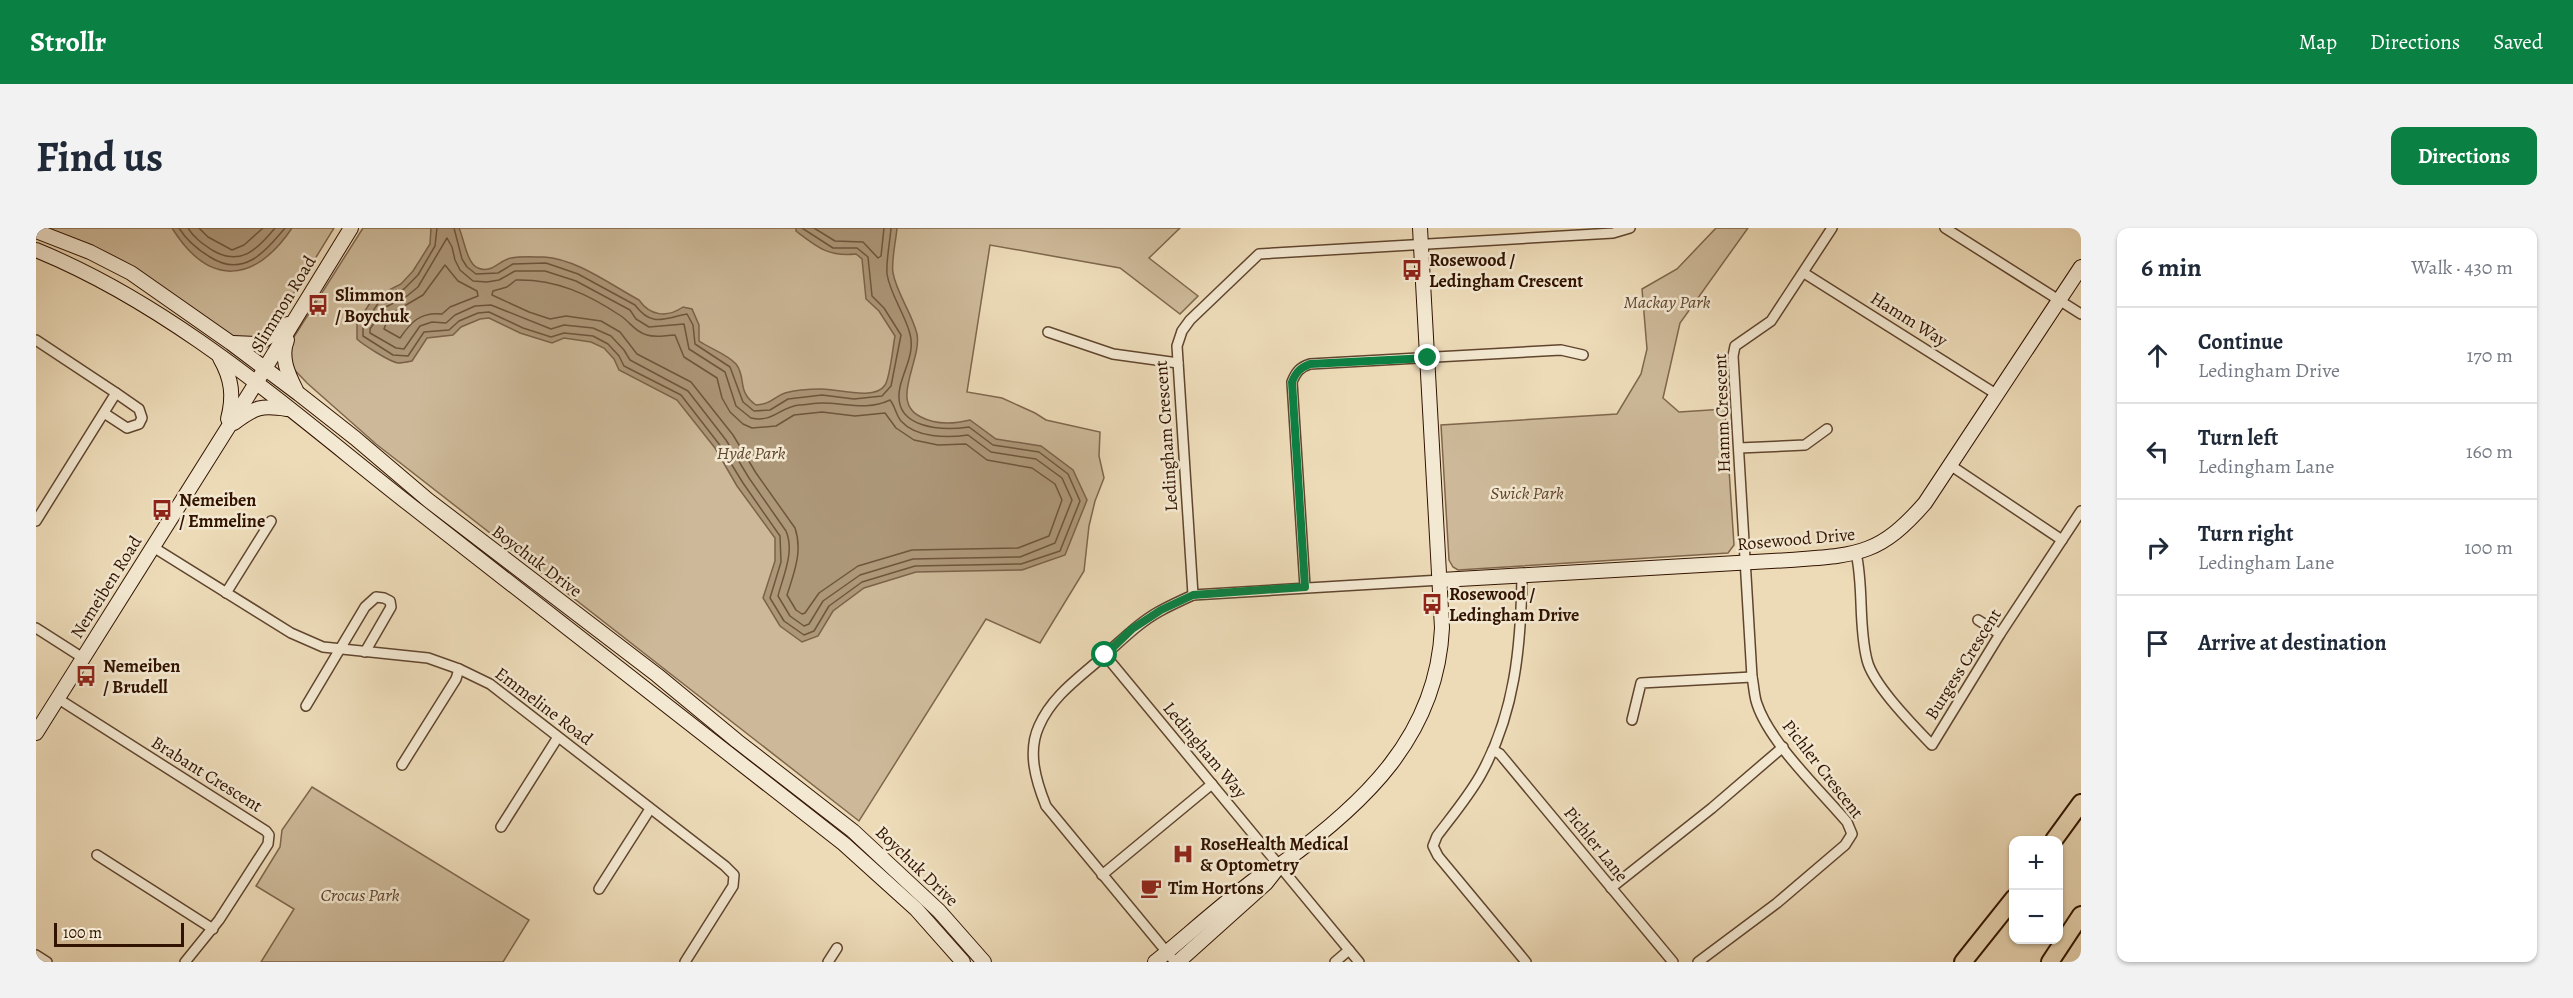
<!DOCTYPE html>
<meta charset="utf-8">
<style>
body{margin:0;font-family:Alegreya,serif;background:#f2f2f3;color:#1f2937}
.controls{position:absolute;right:18px;bottom:18px;display:grid;overflow:hidden;border-radius:12px;box-shadow:0 2px 4px #0004}
.controls button{width:54px;height:54px;display:grid;place-items:center;padding:0;border:0;border-bottom:2px solid #e0e1e3;background:#fff;color:#1f2937;font:30px sans-serif}
.scale{position:absolute;left:18px;bottom:15px;width:130px;box-sizing:border-box;padding-left:6px;border:3px solid #311300;border-top:0;font-size:16px;line-height:21px;white-space:nowrap;color:#311300;-webkit-text-stroke:4px #f3e8d1;paint-order:stroke}
.stop{position:absolute;width:18px;height:18px;margin:-14px;border:4px solid #0b8043;border-radius:50%;background:#fff}
.stop.end{background:#0b8043;border-color:#fff;box-shadow:0 2px 6px #0008}
.list{margin:0;padding:0;list-style:none}
h2{display:flex;justify-content:space-between;align-items:center;height:78px;margin:0;padding:0 24px;font-size:26px}
h2 small{font-size:20px;font-weight:400;color:#747a83}
.list li{display:grid;grid-template-columns:39px 1fr auto;gap:18px;align-items:center;box-sizing:border-box;height:96px;padding:0 24px;border-top:2px solid #e0e1e3}
.list b{display:block;font-size:22px;white-space:nowrap}
.list p{margin:0;font-size:20px;white-space:nowrap;color:#747a83}
.list em{font-size:20px;font-style:normal;color:#747a83}
.icon{flex:none;width:33px;height:33px;fill:none;stroke:currentColor;stroke-width:2;stroke-linecap:round;stroke-linejoin:round}
.map{position:relative;flex:none;width:2045px;height:734px;overflow:hidden;border-radius:12px}
header{display:flex;align-items:center;gap:36px;box-sizing:border-box;height:84px;padding:0 30px;background:#0b8043;color:#fff}
header strong{font-size:28px}
nav{display:flex;gap:33px;margin-inline-start:auto;font-size:21px}
.intro{display:flex;align-items:center;justify-content:space-between;box-sizing:border-box;height:144px;padding:0 36px}
h1{margin:0;font-size:42px}
.button{padding:15px 27px;border-radius:12px;background:#0b8043;color:#fff;font-size:21px;font-weight:700}
main{display:flex;gap:36px;padding:0 36px}
aside{flex:1;background:#fff;border-radius:12px;box-shadow:0 2px 4px #0004}
.map>svg:first-child{display:block}
.green{fill:#cdb999;stroke:#7f664c;stroke-width:1.5}
.water{fill:#ad9779;stroke:#7b6249;stroke-width:1.5}
.lines{fill:none;stroke-linecap:round;stroke-linejoin:round}
.shore{stroke:#6f553c;stroke-width:1.5}
.street-casing{stroke:#60452e;stroke-width:12}
.secondary-casing{stroke:#311300;stroke-width:16}
.highway-casing{stroke:#311300;stroke-width:20}
.street{stroke:#f3e8d1;stroke-width:9}
.secondary{stroke:#f3e8d1;stroke-width:14}
.highway{stroke:#eddbb8;stroke-width:16}
.route{stroke:#0b8043;stroke-width:8}
.labels{text-anchor:middle;dominant-baseline:central;stroke-width:5;stroke-linejoin:round;paint-order:stroke}
.poi-label{font-size:18px;font-weight:bold;fill:#311300;stroke:#f3e8d1;text-anchor:start}
.park-label{font-size:18px;font-style:italic;fill:#60452e;stroke:#f3e8d1}
.street-label{font-size:18px;fill:#311300;stroke:#f3e8d1}
</style>
<header>
<strong>Strollr</strong>
<nav><a>Map</a><a>Directions</a><a>Saved</a></nav>
</header>
<div class="intro"><h1>Find us</h1><a class="button">Directions</a></div>
<main>
<div class="map">
<svg width="2045" height="734" viewBox="0 0 2045 734">
<rect width="100%" height="100%" fill="#eddbb8"/>
<filter id="stains"><feTurbulence type="fractalNoise" baseFrequency=".00333" numOctaves="4"/><feColorMatrix values="0 0 0 0 .2 0 0 0 0 .09 0 0 0 0 .02 0 0 0 .5 -.17"/></filter>
<radialGradient id="worn" r=".72"><stop offset=".6" stop-color="#630" stop-opacity="0"/><stop offset="1" stop-color="#630" stop-opacity=".3"/></radialGradient>
<!-- green -->
<g class="green">
<path d="M6 0H298L242 91C230 105 219 112 200 110Z"/>
<polygon points="327,0 1144,0 1113,30 1162,68 1144,86 1084,40 954,17 931,164 966,170 999,185 1010,192 1064,204 1063,228 1068,250 1059,273 1053,298 1048,343 1004,415 950,391 823,593 340,216 271,155 252,135 256,112"/>
<polygon points="1680,0 1712,0 1644,95 1627,170 1643,184 1689,181 1698,317 1692,325 1422,342 1417,339 1413,332 1405,197 1581,186 1605,146 1611,121 1606,61 1641,41"/>
<polygon points="276,559 493,692 467,734 225,734 258,681 220,658 244,619 246,602"/>
</g>
<!-- water -->
<g class="water">
<path d="M136 0H256C218 56 173 59 136 0Z"/>
<path d="M395 0H423C428 11 431 36 442 40 456 46 463 32 475 30 485 28 498 29 508 29 541 31 575 57 603 72 614 88 631 90 647 79L656 81 663 97V113C675 121 691 126 700 136 711 150 700 163 720 177 736 176 737 169 749 165 759 162 776 161 786 161 802 161 839 173 849 157 854 150 857 118 859 108L843 83 830 71 826 31 820 26C792 29 781 19 760 3V0H861C860 13 855 33 857 45 861 66 876 85 881 106 886 133 853 174 885 189 900 197 918 196 934 192L960 211 1005 218 1037 242 1051 272 1029 327 986 342 880 344 828 360 797 383 782 408 766 414 744 398 727 370 739 333V310L701 258 679 220 641 172 583 142 578 131 568 120 555 114 528 110 516 115 484 105 453 90 444 91 425 99 417 107 391 110 376 133C371 134 366 135 362 135 354 134 326 116 321 111V95L334 75 339 69 365 56 377 43 394 16Z"/>
</g>
<g class="lines">
<!-- shore -->
<g class="shore">
<path d="M143 0C151 13 161 21 174 29 207 50 228 25 249 0"/>
<path d="M152 0C158 10 167 16 176 22 204 39 221 22 239 0"/>
<polyline points="163,0 172,9 196,22 208,17 227,0"/>
<path d="M401 0 399 18 382 47 368 61 343 74 327 98V108L357 127 372 128 388 104 413 102 423 93 442 85 453 84 487 100 515 109 528 105 557 108 572 116 583 128 588 138 645 167 683 216 707 255 744 308 745 334 734 370 748 393 768 407 778 403 793 378 826 354 879 338 985 336 1024 323 1044 273 1032 246 1003 224 957 217 933 199C906 203 855 201 864 159 868 141 879 125 874 106 869 86 854 66 851 46 850 32 854 14 855 0"/>
<path d="M418 0 426 31 431 39 440 46 462 45 477 36 510 35 542 46 599 77C616 100 629 90 651 86L657 97 659 116 694 139 707 174 718 183 734 182 752 171 786 167 818 171 846 168 855 158 865 107 848 80 836 68 832 29 821 20H797L766 0"/>
<polyline points="778,0 799,13 827,14 842,30 845,28 848,0"/>
<path d="M411 10 416 19 419 32 424 42 437 53 451 54 463 52 479 43H509L540 53 594 82 600 91 613 99 648 96 653 121 689 144 700 178 715 190C737 195 744 179 763 177 770 177 778 175 786 175 810 175 831 183 854 172 859 178 860 187 865 193 880 210 911 210 932 207L955 224 1000 231 1026 250 1036 272 1019 315 984 329 877 331 824 347 787 373 773 396 768 398 754 388 742 368C747 348 759 324 750 303L713 250 690 212 652 163 594 132 588 122 575 108 557 100 528 97 515 101 455 77 439 78 419 87 410 95 396 94 384 98 368 121 360 120 334 105V101L348 80 371 68 382 59Z"/>
<path d="M409 37 422 53 441 63 442 68 414 79 406 86C384 84 375 94 364 110L348 101 353 87 387 67Z"/>
<path d="M480 52C520 51 552 66 585 88 594 94 599 104 611 107 620 110 630 107 639 107L648 129 681 150 686 170 694 184 707 196 716 200 740 198 758 187 786 184 819 188 849 185 860 200 878 212 902 217 930 216 951 232 996 240 1019 256 1026 272 1013 308 982 320 876 322 822 338 783 365 769 385 766 386 760 382 751 367C758 345 767 323 759 300L720 245 697 207 655 154 601 126 584 104 565 93 530 88 514 91 493 84 456 67 457 63 471 59Z"/>
</g>
<defs>
<g id="street">
<polyline points="1909,0 2045,86"/>
<polyline points="1768,45 1960,166"/>
<polyline points="1012,104 1077,126 1142,135"/>
<polyline points="0,112 80,165 0,293"/>
<polyline points="68,185 91,200 103,196 106,190 103,181 80,165"/>
<polyline points="1703,220 1769,217 1791,201"/>
<polyline points="1914,237 2026,312"/>
<polyline points="117,319 255,405 287,419 392,430 423,441 454,456 689,638 698,647 697,658 649,734"/>
<path d="M1820 325C1828 360 1822 397 1831 432 1837 457 1878 498 1896 517L1964 406 2045 283"/>
<path d="M1486 348C1485 418 1479 486 1444 548 1432 569 1416 588 1401 608L1397 618 1402 628 1490 734"/>
<path d="M1269 359 1256 154C1260 144 1264 139 1274 136L1525 122 1547 127"/>
<polyline points="190,365 235,293"/>
<polyline points="1157,367 1141,118 1146,103 1154,92 1223,26 1577,5 1594,0"/>
<polyline points="1942,392 1964,406"/>
<polyline points="0,400 47,430"/>
<polyline points="1069,427 1323,734"/>
<polyline points="21,470 230,603 233,607 232,616 183,692 149,734"/>
<polyline points="270,478 329,379 340,369 348,370 354,373 355,379 329,424"/>
<polyline points="1596,492 1605,455 1716,449"/>
<polyline points="1457,522 1464,526 1637,734"/>
<polyline points="366,537 420,451 423,441"/>
<polyline points="465,599 522,509"/>
<polyline points="61,627 177,701"/>
<polyline points="1066,647 1176,556"/>
<polyline points="1575,660 1676,580 1747,519"/>
<polyline points="563,661 614,581"/>
<polyline points="0,727 11,734"/>
<polyline points="792,734 801,720"/>
<path d="M1139 734 1010 578C1000 553 991 524 1003 498 1017 466 1046 448 1071 425 1088 410 1104 394 1124 383 1135 377 1146 372 1157 367L1405 352"/>
<polyline points="1299,734 1313,722"/>
<path d="M1662 734 1741 675 1809 617 1816 606 1811 594C1784 562 1734 515 1721 476 1718 468 1718 458 1716 449L1697 128 1699 118 1735 93 1796 0"/>
</g>
<g id="secondary">
<polyline points="0,3 54,24 95,45 195,115 263,166 319,210 392,272 621,447 701,513 817,603 903,683 948,734"/>
<path d="M0 22C142 80 258 186 378 280 521 392 665 503 808 616L880 681 927 734"/>
<path d="M251 112C244 129 252 146 260 162"/>
<polyline points="197,115 222,116 252,96"/>
<path d="M184 130C196 151 198 168 192 191"/>
<path d="M198 195C219 179 225 177 251 181"/>
<path d="M1405 352 1754 332C1820 327 1843 328 1889 275L2045 39"/>
<polyline points="0,505 220,155 315,0"/>
<path d="M1119 734C1153 706 1186 676 1222 649 1229 644 1238 641 1245 636 1328 576 1401 508 1406 400L1384 0"/>
<polyline points="1142,734 1230,655 1241,641"/>
</g>
<g id="highway">
<polyline points="2018,612 2045,575"/>
<polyline points="1927,734 1978,670"/>
<polyline points="2014,734 2045,687"/>
</g>
</defs>
<!-- street casing -->
<use href="#street" class="street-casing"/>
<!-- secondary casing -->
<use href="#secondary" class="secondary-casing"/>
<!-- highway casing -->
<use href="#highway" class="highway-casing"/>
<!-- street -->
<use href="#street" class="street"/>
<!-- secondary -->
<use href="#secondary" class="secondary"/>
<!-- highway -->
<use href="#highway" class="highway"/>
</g>
<g class="lines">
<!-- route -->
<path class="route" d="M1069 427 1096 401 1125 382 1157 367 1269 359 1256 154C1260 144 1264 140 1274 136L1392 130"/>
</g>
<!-- icons -->
<defs>
<symbol id="bus-bare" viewBox="-9 -9 18 18"><path d="M-5-6H5V4H4V6H2V4H-2V6H-4V4H-5ZM-3.5-4V0h7V-4ZM-3.5 1.2v1.5H-2V1.2ZM2 1.2v1.5H3.5V1.2Z" fill="#8f2418" stroke="#f3e8d1" stroke-width="2.5" paint-order="stroke"/></symbol>
<symbol id="hospital-bare" viewBox="-9 -9 18 18"><path d="M-5-5h3v3.5h4V-5h3V5h-3V1.5h-4V5h-3Z" fill="#8f2418" stroke="#f3e8d1" stroke-width="2.5" paint-order="stroke"/></symbol>
<symbol id="cafe-bare" viewBox="-9 -9 18 18"><path d="M-5.5-4.5H6V0H3Q3 3.5 0 3.5H-2.5Q-5.5 3.5-5.5 0ZM3-3.2v2h1.7v-2ZM-6 4.5H4V6H-6Z" fill="#8f2418" stroke="#f3e8d1" stroke-width="2.5" paint-order="stroke"/></symbol>
</defs>
<g fill-rule="evenodd">
<use href="#bus-bare" x="1361" y="27" width="30" height="30"/>
<use href="#bus-bare" x="267" y="62" width="30" height="30"/>
<use href="#bus-bare" x="111" y="267" width="30" height="30"/>
<use href="#bus-bare" x="1381" y="361" width="30" height="30"/>
<use href="#bus-bare" x="35" y="433" width="30" height="30"/>
<use href="#hospital-bare" x="1132" y="611" width="30" height="30"/>
<use href="#cafe-bare" x="1100" y="645" width="30" height="30"/>
</g>
<g class="labels">
<!-- poi labels -->
<g class="poi-label">
<text x="1393" y="32">Rosewood /<tspan x="1393" dy="21">Ledingham Crescent</tspan></text>
<text x="299" y="67">Slimmon<tspan x="299" dy="21">/ Boychuk</tspan></text>
<text x="143" y="272">Nemeiben<tspan x="143" dy="21">/ Emmeline</tspan></text>
<text x="1413" y="366">Rosewood /<tspan x="1413" dy="21">Ledingham Drive</tspan></text>
<text x="67" y="438">Nemeiben<tspan x="67" dy="21">/ Brudell</tspan></text>
<text x="1164" y="616">RoseHealth Medical<tspan x="1164" dy="21">&amp; Optometry</tspan></text>
<text x="1132" y="660">Tim Hortons</text>
</g>
<!-- park labels -->
<g class="park-label">
<text x="1631" y="74">Mackay Park</text>
<text x="715" y="225">Hyde Park</text>
<text x="1491" y="265">Swick Park</text>
<text x="324" y="667">Crocus Park</text>
</g>
<!-- street labels -->
<g class="street-label">
<text transform="translate(247 76) rotate(-59)">Slimmon Road</text>
<text transform="translate(1873 91) rotate(32)">Hamm Way</text>
<text transform="translate(1686 185) rotate(-92)">Hamm Crescent</text>
<text transform="translate(1130 208) rotate(-94)">Ledingham Crescent</text>
<text transform="translate(1760 311) rotate(-5)">Rosewood Drive</text>
<text transform="translate(501 333) rotate(37)">Boychuk Drive</text>
<text transform="translate(70 359) rotate(-58)">Nemeiben Road</text>
<text transform="translate(1927 436) rotate(-58)">Burgess Crescent</text>
<text transform="translate(508 478) rotate(37)">Emmeline Road</text>
<text transform="translate(1169 522) rotate(50)">Ledingham Way</text>
<text transform="translate(1787 541) rotate(52)">Pichler Crescent</text>
<text transform="translate(171 546) rotate(32)">Brabant Crescent</text>
<text transform="translate(1560 616) rotate(51)">Pichler Lane</text>
<text transform="translate(881 638) rotate(44)">Boychuk Drive</text>
</g>
</g>
<rect width="100%" height="100%" filter="url(#stains)"/>
<rect width="100%" height="100%" fill="url(#worn)"/>
</svg>
<div class="controls">
<button>+</button>
<button>−</button>
</div>
<div class="scale">100 m</div>
<div class="stop" style="left:1069px;top:427px"></div>
<div class="stop end" style="left:1392px;top:130px"></div>
</div>
<aside>
<h2>6 min<small>Walk · 430 m</small></h2>
<ul class="list">
<li><svg class="icon" aria-label="ahead" viewBox="0 0 24 24"><path d="M12 20V5M6 11l6-6 6 6"/></svg><div><b>Continue</b><p>Ledingham Drive</p></div><em>170 m</em></li>
<li><svg class="icon" aria-label="left" viewBox="0 0 24 24"><path d="M17 20v-9H6M10 6l-5 5 5 5"/></svg><div><b>Turn left</b><p>Ledingham Lane</p></div><em>160 m</em></li>
<li><svg class="icon" aria-label="right" viewBox="0 0 24 24"><path d="M7 20v-9h11M14 6l5 5-5 5"/></svg><div><b>Turn right</b><p>Ledingham Lane</p></div><em>100 m</em></li>
<li><svg class="icon" aria-label="arrive" viewBox="0 0 24 24"><path d="M6 21V4h12l-3 4 3 4H6"/></svg><div><b>Arrive at destination</b></div></li>
</ul>
</aside>
</main>
